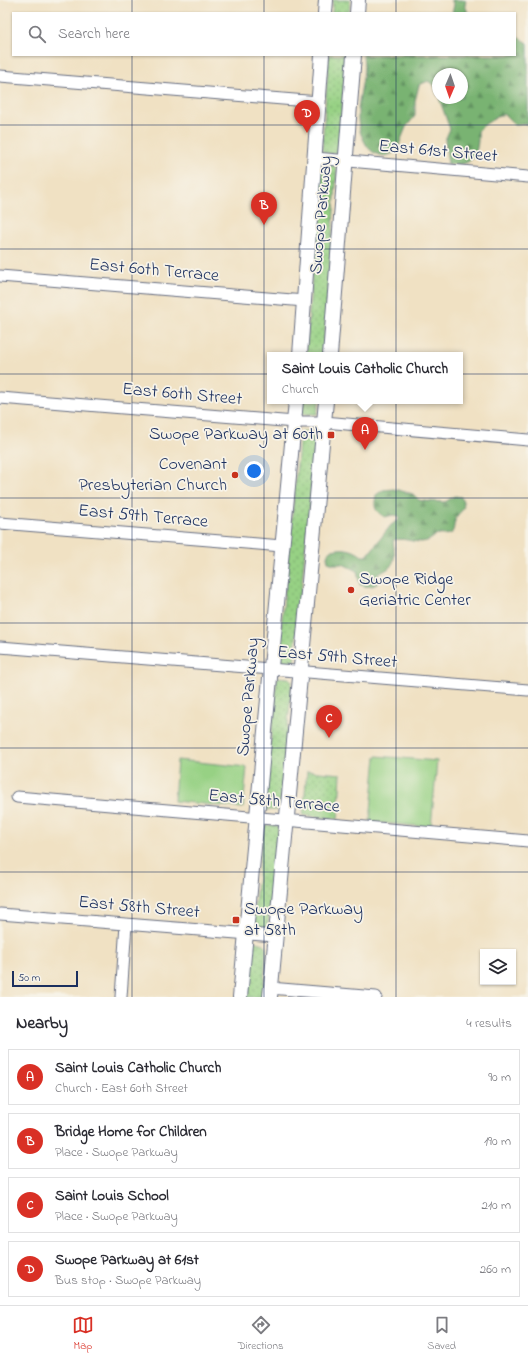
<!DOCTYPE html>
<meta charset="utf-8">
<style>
body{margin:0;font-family:"Indie Flower",sans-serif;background:#f2f2f3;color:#2b2b33}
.controls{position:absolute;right:12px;bottom:12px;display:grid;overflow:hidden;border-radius:0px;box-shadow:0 1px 3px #0004}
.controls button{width:36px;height:36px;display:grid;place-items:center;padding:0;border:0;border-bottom:1px solid #e1e1e2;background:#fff;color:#2b2b33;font:20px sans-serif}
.compass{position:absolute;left:432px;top:68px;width:36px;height:36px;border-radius:50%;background:#fff;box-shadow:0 1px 3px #0004;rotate:182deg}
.scale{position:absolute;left:12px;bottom:10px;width:66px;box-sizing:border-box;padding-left:4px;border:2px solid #1b2f5e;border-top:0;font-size:11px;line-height:14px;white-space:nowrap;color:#1b2f5e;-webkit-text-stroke:3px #f7f3e8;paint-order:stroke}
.you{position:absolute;left:254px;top:471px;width:14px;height:14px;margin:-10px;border:3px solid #fff;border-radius:50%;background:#1a73e8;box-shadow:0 0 0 6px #1a73e833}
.badge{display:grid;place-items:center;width:26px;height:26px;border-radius:50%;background:#d93025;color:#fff;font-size:13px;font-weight:700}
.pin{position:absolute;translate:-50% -33px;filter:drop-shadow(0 1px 2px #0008)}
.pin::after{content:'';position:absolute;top:21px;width:14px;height:12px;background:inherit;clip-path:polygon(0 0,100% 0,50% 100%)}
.popup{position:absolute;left:267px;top:352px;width:196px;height:52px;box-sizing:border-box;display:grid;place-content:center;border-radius:0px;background:#fff;filter:drop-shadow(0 1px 3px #0005);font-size:13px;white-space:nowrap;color:#7c7c81}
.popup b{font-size:15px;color:#2b2b33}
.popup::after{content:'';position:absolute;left:50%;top:100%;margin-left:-8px;border:8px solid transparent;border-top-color:#fff}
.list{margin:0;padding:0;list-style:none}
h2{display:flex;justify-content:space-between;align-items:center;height:52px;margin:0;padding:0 16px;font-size:17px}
h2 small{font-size:13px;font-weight:400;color:#7c7c81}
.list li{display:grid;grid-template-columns:26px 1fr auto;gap:12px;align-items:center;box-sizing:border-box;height:56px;margin:0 8px 8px;padding:0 8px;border:1px solid #e1e1e2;border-radius:0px}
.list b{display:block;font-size:15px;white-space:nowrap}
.list p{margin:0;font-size:13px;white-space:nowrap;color:#7c7c81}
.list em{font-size:13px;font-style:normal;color:#7c7c81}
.icon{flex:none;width:22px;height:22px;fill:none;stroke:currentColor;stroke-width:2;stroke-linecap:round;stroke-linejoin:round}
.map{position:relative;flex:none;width:528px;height:997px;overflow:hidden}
.search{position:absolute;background:#fff;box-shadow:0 1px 3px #0004;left:12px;right:12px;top:12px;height:44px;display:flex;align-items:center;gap:10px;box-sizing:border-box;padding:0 14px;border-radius:0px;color:#7c7c81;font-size:15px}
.sheet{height:308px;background:#fff}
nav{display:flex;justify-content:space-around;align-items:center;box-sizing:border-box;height:56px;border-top:1px solid #e1e1e2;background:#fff;font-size:11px;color:#7c7c81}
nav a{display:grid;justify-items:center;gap:2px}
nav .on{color:#d93025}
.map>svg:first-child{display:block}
.grass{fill:#97d184;stroke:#598071}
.forest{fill:url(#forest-firs);stroke:#4a7168}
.park{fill:url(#park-dots);stroke:#598071}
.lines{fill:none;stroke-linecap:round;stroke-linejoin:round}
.minor-casing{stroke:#666d81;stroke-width:13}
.major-casing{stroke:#666d81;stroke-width:16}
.minor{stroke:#fff;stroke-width:11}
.major{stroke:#fff;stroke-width:14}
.grid{fill:none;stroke:#1b2f5e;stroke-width:1;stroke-opacity:0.55}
.poi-dot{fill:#c8321e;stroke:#f7f3e8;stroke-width:1.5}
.labels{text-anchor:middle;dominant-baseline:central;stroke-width:3.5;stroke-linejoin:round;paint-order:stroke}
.street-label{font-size:18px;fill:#1b2f5e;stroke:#f7f3e8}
.poi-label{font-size:18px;fill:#1b2f5e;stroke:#f7f3e8;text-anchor:end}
</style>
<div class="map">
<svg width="528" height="997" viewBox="0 0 528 997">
<defs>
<pattern id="forest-firs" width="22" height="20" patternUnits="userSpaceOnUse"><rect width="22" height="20" fill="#79b372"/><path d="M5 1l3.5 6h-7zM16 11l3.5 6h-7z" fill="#629261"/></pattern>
<pattern id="park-dots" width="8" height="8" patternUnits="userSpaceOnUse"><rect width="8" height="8" fill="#97d184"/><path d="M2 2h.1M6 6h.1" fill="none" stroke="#7aaa6f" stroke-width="1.8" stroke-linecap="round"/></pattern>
</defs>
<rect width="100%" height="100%" fill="#f7f3e8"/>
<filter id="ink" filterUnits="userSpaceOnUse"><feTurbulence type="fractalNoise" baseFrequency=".025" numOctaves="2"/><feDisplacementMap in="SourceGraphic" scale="8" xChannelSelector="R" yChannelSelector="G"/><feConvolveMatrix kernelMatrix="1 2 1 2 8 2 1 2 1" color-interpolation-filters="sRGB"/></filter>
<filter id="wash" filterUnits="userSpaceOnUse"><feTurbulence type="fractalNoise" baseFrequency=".012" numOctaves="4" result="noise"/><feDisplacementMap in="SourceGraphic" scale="16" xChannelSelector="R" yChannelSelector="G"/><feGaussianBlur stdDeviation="0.9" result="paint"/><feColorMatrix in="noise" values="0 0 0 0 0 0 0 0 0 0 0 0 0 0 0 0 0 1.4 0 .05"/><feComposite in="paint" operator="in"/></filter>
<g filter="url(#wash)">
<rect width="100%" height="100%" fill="#f0e1c3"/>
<!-- grass -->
<g class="grass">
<polygon points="376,756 437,761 431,827 370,822"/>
<polygon points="177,760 247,767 243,808 174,801"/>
</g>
<!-- forest -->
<g class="forest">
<polygon points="451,0 466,0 465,5 468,13 452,13 454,5"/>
<path d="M515 35 528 43V124L515 125 504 114C493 119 485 123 478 131 479 154 473 168 448 164L445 140 450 129 439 98H462V74H438V96L435 86 428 81 419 85 415 101V116L406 127 400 142 398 150C389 156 383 158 373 152 367 148 364 141 361 134 353 111 363 91 364 67 364 63 363 59 363 55H515Z"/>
<path d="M394 489 413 494 419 500 425 501 445 502 455 496 461 497C469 512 457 510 455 521 453 527 455 528 451 534L443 535 437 534C422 550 410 536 393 540 395 559 397 567 377 574L379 578 378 583C372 587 367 587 360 585L357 571 343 564H334L328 562 327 556 329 551C341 547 352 548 362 556H367L391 525 399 520V516L393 515 385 517C374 511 374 507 376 495L383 490Z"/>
</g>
<!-- park -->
<g class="park">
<polygon points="333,0 350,0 349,13 332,13"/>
<path d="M329 55H346L339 148 337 153C332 154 325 154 322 150Z"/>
<path d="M323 165C329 164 336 164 337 171L323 355H306L320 168Z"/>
<polygon points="302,401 319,401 317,414 304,414 302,412"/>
<polygon points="303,431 314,432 316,435 316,439 294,662 292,665 281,664 278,661 300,434 301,432"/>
<polygon points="278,677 289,678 292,681 280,807 277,810 267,810 264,806 277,679"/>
<polygon points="307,771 341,774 338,819 303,815"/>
<polygon points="263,825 276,826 278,827 278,830 268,923 266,927 256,927 253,924"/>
<polygon points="253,941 264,944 266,948 263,997 246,997 251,942"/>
</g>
</g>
<g filter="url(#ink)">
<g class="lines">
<defs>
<g id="minor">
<polyline points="0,76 319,102"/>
<polyline points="315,158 528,177"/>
<polyline points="0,276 305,301"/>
<polyline points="0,398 295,422 324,422 528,440"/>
<polyline points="0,523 282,546"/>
<polyline points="0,647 528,690"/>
<polyline points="17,797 528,841"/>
<polyline points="0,914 275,936"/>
<polyline points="270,988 376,997"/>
<polyline points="121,997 126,925"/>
</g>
<g id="major">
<polyline points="325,13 326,0"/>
<polyline points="357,13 358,0"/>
<polyline points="300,355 322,55"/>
<polyline points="330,355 354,55"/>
<polyline points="240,997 296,401"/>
<polyline points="270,997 326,401"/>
</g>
</defs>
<!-- minor casing -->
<use href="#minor" class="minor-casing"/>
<!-- major casing -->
<use href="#major" class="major-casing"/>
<!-- minor -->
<use href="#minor" class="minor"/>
<!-- major -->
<use href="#major" class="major"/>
</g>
</g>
<!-- grid -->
<path class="grid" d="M132 0V13M264 0V13M396 0V13M132 55V997M264 55V997M396 55V997M0 125H528M0 249H528M0 374H528M0 498H528M0 623H528M0 748H528M0 872H528"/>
<!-- markers -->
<g class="poi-dot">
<rect x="327" y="431" width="8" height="8" rx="2"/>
<circle cx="235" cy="475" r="4"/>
<circle cx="351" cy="590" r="4"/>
<rect x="232" y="916" width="8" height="8" rx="2"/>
</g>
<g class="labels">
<!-- street labels -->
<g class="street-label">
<text transform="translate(438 152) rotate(5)">East 61st Street</text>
<text transform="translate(322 215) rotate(-85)">Swope Parkway</text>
<text transform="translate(154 271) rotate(5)">East 60th Terrace</text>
<text transform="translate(182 395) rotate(5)">East 60th Street</text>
<text transform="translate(143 517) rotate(5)">East 59th Terrace</text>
<text transform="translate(337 658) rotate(5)">East 59th Street</text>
<text transform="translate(249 697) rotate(-85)">Swope Parkway</text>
<text transform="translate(274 802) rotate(5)">East 58th Terrace</text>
<text transform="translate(139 908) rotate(5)">East 58th Street</text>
</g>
<!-- poi labels -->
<g class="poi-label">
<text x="323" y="435">Swope Parkway at 60th</text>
<text x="227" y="465">Covenant<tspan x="227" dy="21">Presbyterian Church</tspan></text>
<text x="359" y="580" text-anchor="start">Swope Ridge<tspan x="359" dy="21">Geriatric Center</tspan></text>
<text x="244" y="910" text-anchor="start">Swope Parkway<tspan x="244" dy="21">at 58th</tspan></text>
</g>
</g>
</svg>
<div class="controls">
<button><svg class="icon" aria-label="layers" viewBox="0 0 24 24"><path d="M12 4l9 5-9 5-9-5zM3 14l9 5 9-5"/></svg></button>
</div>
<svg class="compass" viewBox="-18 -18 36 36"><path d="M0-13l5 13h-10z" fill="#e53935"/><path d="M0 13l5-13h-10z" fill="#7c7c81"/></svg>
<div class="scale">50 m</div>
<div class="you"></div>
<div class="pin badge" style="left:365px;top:450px">A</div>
<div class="popup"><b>Saint Louis Catholic Church</b>Church</div>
<div class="pin badge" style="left:264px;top:225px">B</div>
<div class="pin badge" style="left:329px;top:738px">C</div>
<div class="pin badge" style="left:307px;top:133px">D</div>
<div class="search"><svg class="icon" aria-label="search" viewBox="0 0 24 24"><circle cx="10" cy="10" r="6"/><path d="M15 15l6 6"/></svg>Search here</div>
</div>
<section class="sheet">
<h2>Nearby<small>4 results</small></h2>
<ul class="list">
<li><span class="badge">A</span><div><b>Saint Louis Catholic Church</b><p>Church · East 60th Street</p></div><em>90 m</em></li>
<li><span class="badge">B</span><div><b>Bridge Home for Children</b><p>Place · Swope Parkway</p></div><em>190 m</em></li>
<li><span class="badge">C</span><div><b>Saint Louis School</b><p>Place · Swope Parkway</p></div><em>210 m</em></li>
<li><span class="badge">D</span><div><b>Swope Parkway at 61st</b><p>Bus stop · Swope Parkway</p></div><em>260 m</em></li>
</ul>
</section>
<nav>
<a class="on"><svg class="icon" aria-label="map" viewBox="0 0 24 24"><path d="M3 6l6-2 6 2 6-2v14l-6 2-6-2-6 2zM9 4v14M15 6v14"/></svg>Map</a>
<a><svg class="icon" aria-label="directions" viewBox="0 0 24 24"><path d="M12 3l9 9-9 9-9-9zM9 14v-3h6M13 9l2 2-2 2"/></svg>Directions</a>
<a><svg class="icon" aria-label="saved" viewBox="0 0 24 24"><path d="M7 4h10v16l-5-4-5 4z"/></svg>Saved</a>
</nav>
